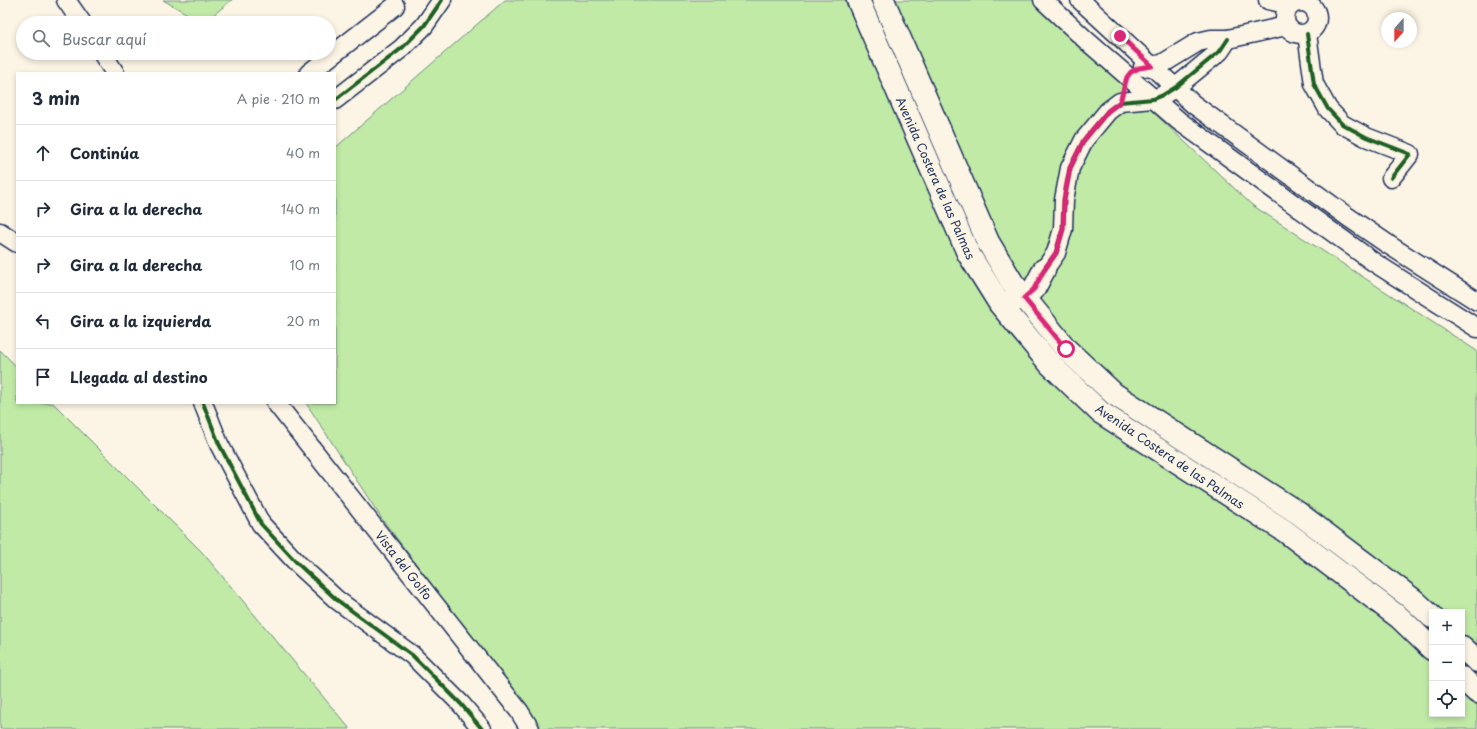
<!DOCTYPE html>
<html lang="es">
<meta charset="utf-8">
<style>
body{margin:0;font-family:"Playpen Sans",sans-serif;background:#f2f2f3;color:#1f2937}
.controls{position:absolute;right:12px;bottom:12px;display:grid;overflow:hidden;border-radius:0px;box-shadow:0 2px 6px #0003}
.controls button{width:36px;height:36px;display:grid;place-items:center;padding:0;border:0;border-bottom:1px solid #e0e1e3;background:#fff;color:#1f2937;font:20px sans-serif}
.compass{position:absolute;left:1381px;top:12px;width:36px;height:36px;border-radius:50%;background:#fff;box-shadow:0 2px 6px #0003;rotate:201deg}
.stop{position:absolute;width:12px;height:12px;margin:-9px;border:3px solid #db2777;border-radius:50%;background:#fff}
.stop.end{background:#db2777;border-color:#fff;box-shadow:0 1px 4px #0008}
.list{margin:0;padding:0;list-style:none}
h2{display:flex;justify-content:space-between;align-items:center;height:52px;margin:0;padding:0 16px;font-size:17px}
h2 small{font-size:13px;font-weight:400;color:#747a83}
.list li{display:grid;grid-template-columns:26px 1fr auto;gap:12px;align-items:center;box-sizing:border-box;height:56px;padding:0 16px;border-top:1px solid #e0e1e3}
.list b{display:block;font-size:15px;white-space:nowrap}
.list em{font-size:13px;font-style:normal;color:#747a83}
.icon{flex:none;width:22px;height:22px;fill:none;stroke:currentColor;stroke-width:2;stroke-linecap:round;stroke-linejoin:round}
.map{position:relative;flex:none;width:1477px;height:729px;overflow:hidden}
.search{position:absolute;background:#fff;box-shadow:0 2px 6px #0003;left:16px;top:16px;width:320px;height:44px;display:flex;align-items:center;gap:10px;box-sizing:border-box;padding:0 14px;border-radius:22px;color:#747a83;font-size:15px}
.panel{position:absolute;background:#fff;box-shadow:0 2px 6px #0003;left:16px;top:72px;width:320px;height:332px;border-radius:0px}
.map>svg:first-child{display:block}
.green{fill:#c0eaa6;stroke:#6e8c82;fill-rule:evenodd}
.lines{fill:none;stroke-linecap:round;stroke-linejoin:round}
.minor-casing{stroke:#1b2f5e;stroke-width:21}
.major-casing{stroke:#1b2f5e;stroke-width:25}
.minor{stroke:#fcf5e5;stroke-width:18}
.major{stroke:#fcf5e5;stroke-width:22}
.cycleway-casing{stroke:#fcf5e5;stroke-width:6}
.cycleway{stroke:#1b5e20;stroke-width:4}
.route{stroke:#db2777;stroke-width:5}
.labels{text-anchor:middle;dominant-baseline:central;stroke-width:3;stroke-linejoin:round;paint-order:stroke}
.street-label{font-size:12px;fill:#1b2f5e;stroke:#fcf5e5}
</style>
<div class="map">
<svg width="1477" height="729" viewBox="0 0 1477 729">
<rect width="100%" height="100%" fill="#fcf5e5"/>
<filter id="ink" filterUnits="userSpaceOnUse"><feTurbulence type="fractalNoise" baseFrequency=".025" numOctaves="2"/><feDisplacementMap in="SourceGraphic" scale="8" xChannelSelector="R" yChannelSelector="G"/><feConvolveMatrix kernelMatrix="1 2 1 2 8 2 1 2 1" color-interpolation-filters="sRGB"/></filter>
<g filter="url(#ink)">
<!-- green -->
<g class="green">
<polygon points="163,0 232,0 203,23"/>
<path d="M505 0H1034L1252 205 1477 351V729H541L382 519 306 403H335V148ZM1432 612H1462V714H1432Z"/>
<polygon points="0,350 17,367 17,403 53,403 202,552 350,729 0,729"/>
</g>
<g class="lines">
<defs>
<g id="minor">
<polyline points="66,0 82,23"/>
<polyline points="1043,0 1087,41 1179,121 1375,263 1477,328"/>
<polyline points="1080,0 1193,104 1348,217 1389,245 1477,301"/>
<polyline points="1268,0 1290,5"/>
<circle cx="1301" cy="18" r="16"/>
<polyline points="1307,34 1314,84 1328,109 1342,124 1366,137 1410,154 1391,178"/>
<polyline points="102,53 115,73"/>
<polyline points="1143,67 1162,64 1198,42 1211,39 1228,39 1286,26"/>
<polyline points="309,73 395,6"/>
<polyline points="335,100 402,48 424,26 442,0"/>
<polyline points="0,232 17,243"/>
<polyline points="1044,270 1056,253 1063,229 1064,200 1070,168 1084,140 1108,111 1120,102 1153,99 1163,95 1176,87 1220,51 1228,39"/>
<polyline points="203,403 219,444 261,524 298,564 337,600 412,655 461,704 482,729"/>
<polyline points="276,403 519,711 530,729"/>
</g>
<g id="major">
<polyline points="858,0 968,253 1000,304 1050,364 1100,412 1285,531 1400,618 1432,649"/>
<polyline points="883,0 988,242 1012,282 1066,349 1114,394 1298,513 1415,601 1432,617"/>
<polyline points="1010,301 1024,298 1034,289 1044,270"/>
<polyline points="1462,647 1477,661"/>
<polyline points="1462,678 1477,692"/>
</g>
</defs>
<!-- minor casing -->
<use href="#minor" class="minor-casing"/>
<!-- major casing -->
<use href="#major" class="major-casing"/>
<!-- minor -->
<use href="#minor" class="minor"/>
<!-- major -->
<use href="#major" class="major"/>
<defs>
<g id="cycleway">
<polyline points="1307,34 1314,84 1328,109 1342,124 1366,137 1410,154 1391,178"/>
<polyline points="335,100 402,48 424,26 442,0"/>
<polyline points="1044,270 1056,253 1063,229 1064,200 1070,168 1084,140 1108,111 1120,102 1153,99 1163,95 1176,87 1220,51 1228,39"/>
<polyline points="203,403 219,444 261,524 298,564 337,600 412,655 461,704 482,729"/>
</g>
</defs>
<!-- cycleway casing -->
<use href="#cycleway" class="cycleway-casing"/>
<!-- cycleway -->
<use href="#cycleway" class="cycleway"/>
</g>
</g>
<g class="lines" filter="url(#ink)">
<!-- route -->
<polyline class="route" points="1066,349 1024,298 1034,289 1044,270 1056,253 1063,229 1064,200 1070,168 1084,140 1108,111 1120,102 1127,77 1131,72 1139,68 1152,66 1120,36"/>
</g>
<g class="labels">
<!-- street labels -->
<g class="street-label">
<text transform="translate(936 178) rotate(66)">Avenida Costera de las Palmas</text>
<text transform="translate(1170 456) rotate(34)">Avenida Costera de las Palmas</text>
<text transform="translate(404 565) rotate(52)">Vista del Golfo</text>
</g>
</g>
</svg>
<div class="controls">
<button>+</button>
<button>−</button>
<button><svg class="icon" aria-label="locate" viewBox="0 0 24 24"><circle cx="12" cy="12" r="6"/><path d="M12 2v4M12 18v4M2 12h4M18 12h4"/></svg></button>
</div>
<svg class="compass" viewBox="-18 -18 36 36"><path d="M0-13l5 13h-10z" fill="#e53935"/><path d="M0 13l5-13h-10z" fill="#747a83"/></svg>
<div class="stop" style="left:1066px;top:349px"></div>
<div class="stop end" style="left:1120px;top:36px"></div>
<div class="search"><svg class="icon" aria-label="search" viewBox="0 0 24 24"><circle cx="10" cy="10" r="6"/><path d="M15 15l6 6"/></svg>Buscar aquí</div>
<section class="panel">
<h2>3 min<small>A pie · 210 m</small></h2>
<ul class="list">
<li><svg class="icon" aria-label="ahead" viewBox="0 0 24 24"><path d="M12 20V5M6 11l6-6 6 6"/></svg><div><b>Continúa</b></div><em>40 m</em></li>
<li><svg class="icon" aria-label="right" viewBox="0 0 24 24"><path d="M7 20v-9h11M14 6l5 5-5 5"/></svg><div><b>Gira a la derecha</b></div><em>140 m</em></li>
<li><svg class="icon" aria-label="right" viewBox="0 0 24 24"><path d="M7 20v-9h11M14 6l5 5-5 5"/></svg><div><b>Gira a la derecha</b></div><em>10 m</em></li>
<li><svg class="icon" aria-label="left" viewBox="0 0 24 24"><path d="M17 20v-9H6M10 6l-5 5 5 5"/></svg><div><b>Gira a la izquierda</b></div><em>20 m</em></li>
<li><svg class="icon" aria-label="arrive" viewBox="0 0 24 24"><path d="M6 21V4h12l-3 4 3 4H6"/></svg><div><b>Llegada al destino</b></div></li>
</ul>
</section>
</div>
